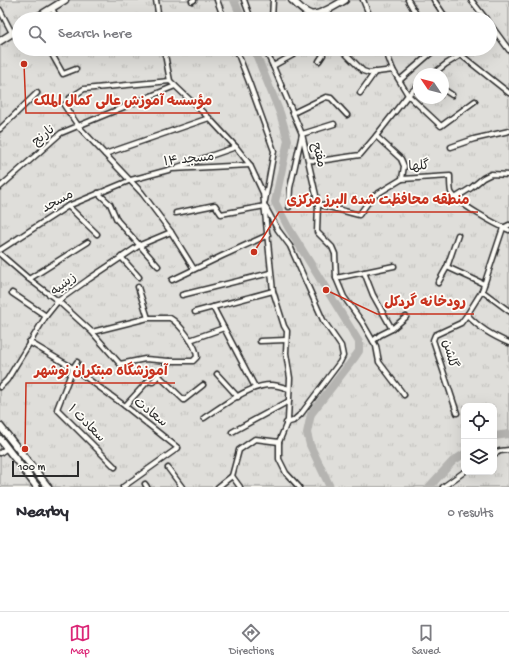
<!DOCTYPE html>
<meta charset="utf-8">
<style>
body{margin:0;font-family:"Gochi Hand","Playpen Sans Arabic",sans-serif;background:#f7f7f7;color:#2b2b33}
.controls{position:absolute;right:12px;bottom:12px;display:grid;overflow:hidden;border-radius:8px;box-shadow:0 4px 16px #0002}
.controls button{width:36px;height:36px;display:grid;place-items:center;padding:0;border:0;border-bottom:1px solid #e1e1e2;background:#fff;color:#2b2b33;font:20px sans-serif}
.compass{position:absolute;left:413px;top:68px;width:36px;height:36px;border-radius:50%;background:#fff;box-shadow:0 4px 16px #0002;rotate:305deg}
.scale{position:absolute;left:12px;bottom:10px;width:67px;box-sizing:border-box;padding-left:4px;border:2px solid #2b2b2b;border-top:0;font-size:11px;line-height:14px;white-space:nowrap;color:#2b2b2b;-webkit-text-stroke:3px #fdfcf7;paint-order:stroke}
.list{margin:0;padding:0;list-style:none}
h2{display:flex;justify-content:space-between;align-items:center;height:52px;margin:0;padding:0 16px;font-size:17px}
h2 small{font-size:13px;font-weight:400;color:#7c7c81}
.icon{flex:none;width:22px;height:22px;fill:none;stroke:currentColor;stroke-width:2;stroke-linecap:round;stroke-linejoin:round}
.map{position:relative;flex:none;width:509px;height:487px;overflow:hidden}
.search{position:absolute;background:#fff;box-shadow:0 4px 16px #0002;left:12px;right:12px;top:12px;height:44px;display:flex;align-items:center;gap:10px;box-sizing:border-box;padding:0 14px;border-radius:22px;color:#7c7c81;font-size:15px}
.sheet{height:124px;background:#fff}
nav{display:flex;justify-content:space-around;align-items:center;box-sizing:border-box;height:56px;border-top:1px solid #e1e1e2;background:#fff;font-size:11px;color:#7c7c81}
nav a{display:grid;justify-items:center;gap:2px}
nav .on{color:#db2777}
.map>svg:first-child{display:block}
.park{fill:url(#park-tufts);stroke:#858482;fill-rule:evenodd}
.lines{fill:none;stroke-linecap:round;stroke-linejoin:round}
.river{stroke:#b5b4b1;stroke-width:8}
.street-casing{stroke:#2b2b2b;stroke-width:7}
.secondary-casing{stroke:#2b2b2b;stroke-width:9}
.street{stroke:#fdfcf7;stroke-width:4}
.secondary{stroke:#fdfcf7;stroke-width:6}
.labels{text-anchor:middle;dominant-baseline:central;stroke-width:3.5;stroke-linejoin:round;paint-order:stroke}
.street-label{font-size:13px;fill:#2b2b2b;stroke:#fdfcf7}
.leader{fill:none;stroke:#c8321e;stroke-width:1.5}
.callout-dot{fill:#c8321e;stroke:#fdfcf7;stroke-width:1.5}
.callout-label{font-size:14px;text-anchor:middle;font-weight:bold;fill:#c8321e;stroke:#fdfcf7;stroke-width:3.5;stroke-linejoin:round;paint-order:stroke}
</style>
<div class="map">
<svg width="509" height="487" viewBox="0 0 509 487">
<defs>
<pattern id="park-tufts" width="24" height="20" patternUnits="userSpaceOnUse"><rect width="24" height="20" fill="#dfdeda"/><path d="M3 7l-1-3M5 7V3M7 7l1-3M15 17l-1-3M17 17v-4M19 17l1-3" fill="none" stroke="#c0bfbb"/></pattern>
</defs>
<rect width="100%" height="100%" fill="#fdfcf7"/>
<filter id="ink" filterUnits="userSpaceOnUse"><feTurbulence type="fractalNoise" baseFrequency=".025" numOctaves="2"/><feDisplacementMap in="SourceGraphic" scale="8" xChannelSelector="R" yChannelSelector="G"/><feConvolveMatrix kernelMatrix="1 2 1 2 8 2 1 2 1" color-interpolation-filters="sRGB"/></filter>
<g filter="url(#ink)">
<!-- park -->
<path class="park" d="M0 0H509V487H0ZM19 19H490V49H19ZM419 74H443V98H419ZM464 406H494V472H464Z"/>
<g class="lines">
<!-- river -->
<g class="river">
<polyline points="234,0 242,19"/>
<polyline points="254,49 280,113 288,140 275,202 288,227 359,342 359,351 355,357 311,414 307,433 310,445 330,487"/>
<polyline points="494,436 509,434"/>
<polyline points="429,487 453,461 464,454"/>
</g>
<defs>
<g id="street">
<polyline points="156,0 159,19"/>
<polyline points="217,0 224,19"/>
<polyline points="244,0 251,19"/>
<polyline points="363,0 371,19"/>
<polyline points="408,0 416,14 409,18"/>
<polyline points="434,0 444,15"/>
<polyline points="471,0 486,19"/>
<polyline points="192,1 194,0"/>
<polyline points="52,8 57,19"/>
<polyline points="0,10 12,33"/>
<polyline points="272,19 273,0"/>
<polyline points="319,19 320,13"/>
<polyline points="490,24 509,50"/>
<polyline points="49,49 63,74 76,69"/>
<polyline points="164,49 170,81 209,118 236,147 250,165 263,193 273,291 284,326 287,331 286,353 290,378 288,420 279,442 279,459 286,473 299,487"/>
<polyline points="236,49 249,82 274,151 265,201"/>
<polyline points="265,49 273,66 302,134 318,204 317,232 332,247 335,254 336,278 394,266"/>
<polyline points="319,49 323,55 319,61"/>
<polyline points="341,49 363,71 369,73 393,70"/>
<polyline points="385,49 393,70 408,95 441,126 475,101"/>
<polyline points="458,49 458,51 461,55 509,93"/>
<polyline points="273,66 293,55 299,49"/>
<polyline points="433,74 446,64 461,55"/>
<polyline points="400,80 432,52 431,49"/>
<polyline points="443,89 452,95"/>
<polyline points="360,93 375,72"/>
<polyline points="70,98 84,89 170,81"/>
<polyline points="64,105 79,127 142,193 171,232 194,269"/>
<polyline points="293,113 326,97 331,98 347,115"/>
<polyline points="0,129 37,93"/>
<polyline points="376,136 401,159 404,166 402,179"/>
<polyline points="451,147 474,139 509,131"/>
<polyline points="105,154 209,118"/>
<polyline points="309,160 319,161 360,155 376,136 408,95 419,85"/>
<polyline points="178,167 236,147"/>
<polyline points="0,187 61,133 175,86"/>
<polyline points="98,193 110,204 117,220 158,266"/>
<polyline points="455,198 471,188 483,178 491,174 509,175"/>
<path d="M318 204 359 215 372 197 402 179 450 176C450 181 450 188 451 192 456 203 497 225 509 230"/>
<polyline points="68,206 97,234"/>
<polyline points="289,207 290,188 302,134 334,124"/>
<polyline points="266,208 278,230 290,246 323,320 341,346 343,356 340,362 301,414 293,421 286,423"/>
<polyline points="176,213 215,205 221,214 265,206"/>
<polyline points="0,250 68,206 131,180 172,169 250,165"/>
<path d="M0 254 29 279 58 301 92 332 120 364 145 359 169 361H193L197 357C197 346 179 323 170 318H148L92 332"/>
<polyline points="121,257 139,277"/>
<polyline points="447,267 484,284"/>
<polyline points="364,272 373,295 392,329 406,317"/>
<polyline points="336,278 344,297 362,322 373,341"/>
<polyline points="29,279 88,242"/>
<polyline points="172,280 222,256 268,235"/>
<polyline points="438,283 447,267 458,235"/>
<polyline points="138,287 148,318"/>
<polyline points="482,291 509,311"/>
<polyline points="12,293 46,316"/>
<polyline points="182,295 270,273"/>
<polyline points="213,307 255,387"/>
<polyline points="195,312 273,291"/>
<path d="M467 315C481 329 491 335 509 343"/>
<polyline points="392,329 380,335 373,341 376,346 379,362 404,395"/>
<polyline points="190,340 224,328"/>
<polyline points="260,341 286,340"/>
<polyline points="29,342 73,368 125,406 178,448 123,487"/>
<polyline points="77,362 73,368 57,409 115,467"/>
<polyline points="217,374 238,397"/>
<polyline points="158,375 184,400 203,385"/>
<polyline points="0,387 7,380 46,316 58,301 89,279 140,245 171,232"/>
<polyline points="125,406 148,381 153,382 169,361"/>
<polyline points="457,413 433,340 435,335 461,323 467,315 482,291 503,228 509,225"/>
<path d="M204 418C223 406 248 385 271 385 277 385 283 387 289 389"/>
<polyline points="232,432 289,401"/>
<polyline points="0,453 7,448"/>
<polyline points="494,454 500,451 509,450"/>
<polyline points="168,468 182,487"/>
<polyline points="232,476 239,450 255,439 279,442"/>
<polyline points="232,476 240,487"/>
<polyline points="145,484 147,487"/>
<polyline points="218,487 232,476"/>
<polyline points="443,487 464,472"/>
</g>
<g id="secondary">
<path d="M292 0C297 4 303 12 310 14 318 17 338 4 345 0"/>
<polyline points="34,19 65,0"/>
<polyline points="0,41 19,29"/>
<polyline points="0,426 48,487"/>
<polyline points="0,439 37,487"/>
</g>
</defs>
<!-- street casing -->
<use href="#street" class="street-casing"/>
<!-- secondary casing -->
<use href="#secondary" class="secondary-casing"/>
<!-- street -->
<use href="#street" class="street"/>
<!-- secondary -->
<use href="#secondary" class="secondary"/>
</g>
</g>
<g class="labels">
<!-- street labels -->
<g class="street-label">
<text transform="translate(44 136) rotate(-39)">نارنج</text>
<text transform="translate(318 155) rotate(76)">مفتح</text>
<text transform="translate(189 160) rotate(-6)">مسجد ۱۴</text>
<text transform="translate(419 167) rotate(-4)">گلها</text>
<text transform="translate(58 202) rotate(-29)">مسجد</text>
<text transform="translate(64 285) rotate(-38)">زینبیه</text>
<text transform="translate(449 354) rotate(76)">گلشن</text>
<text transform="translate(150 413) rotate(38)">سعادت</text>
<text transform="translate(86 424) rotate(45)">سعادت ۱</text>
</g>
</g>
<!-- callouts -->
<path class="leader" d="M24 64L26 113H220M254 252L279 212H478M326 290L377 314H474M25 449L26 383H175"/>
<g class="callout-dot">
<circle cx="24" cy="64" r="4"/>
<circle cx="254" cy="252" r="4"/>
<circle cx="326" cy="290" r="4"/>
<circle cx="25" cy="449" r="4"/>
</g>
<g class="callout-label">
<text x="123" y="105">مؤسسه آموزش عالی کمال الملک</text>
<text x="378" y="204">منطقه محافظت شده البرز مرکزی</text>
<text x="425" y="306">رودخانه گردکل</text>
<text x="101" y="375">آموزشگاه مبتکران نوشهر</text>
</g>
</svg>
<div class="controls">
<button><svg class="icon" aria-label="locate" viewBox="0 0 24 24"><circle cx="12" cy="12" r="6"/><path d="M12 2v4M12 18v4M2 12h4M18 12h4"/></svg></button>
<button><svg class="icon" aria-label="layers" viewBox="0 0 24 24"><path d="M12 4l9 5-9 5-9-5zM3 14l9 5 9-5"/></svg></button>
</div>
<svg class="compass" viewBox="-18 -18 36 36"><path d="M0-13l5 13h-10z" fill="#e53935"/><path d="M0 13l5-13h-10z" fill="#7c7c81"/></svg>
<div class="scale">100 m</div>
<div class="search"><svg class="icon" aria-label="search" viewBox="0 0 24 24"><circle cx="10" cy="10" r="6"/><path d="M15 15l6 6"/></svg>Search here</div>
</div>
<section class="sheet">
<h2>Nearby<small>0 results</small></h2>
<ul class="list">
</ul>
</section>
<nav>
<a class="on"><svg class="icon" aria-label="map" viewBox="0 0 24 24"><path d="M3 6l6-2 6 2 6-2v14l-6 2-6-2-6 2zM9 4v14M15 6v14"/></svg>Map</a>
<a><svg class="icon" aria-label="directions" viewBox="0 0 24 24"><path d="M12 3l9 9-9 9-9-9zM9 14v-3h6M13 9l2 2-2 2"/></svg>Directions</a>
<a><svg class="icon" aria-label="saved" viewBox="0 0 24 24"><path d="M7 4h10v16l-5-4-5 4z"/></svg>Saved</a>
</nav>
